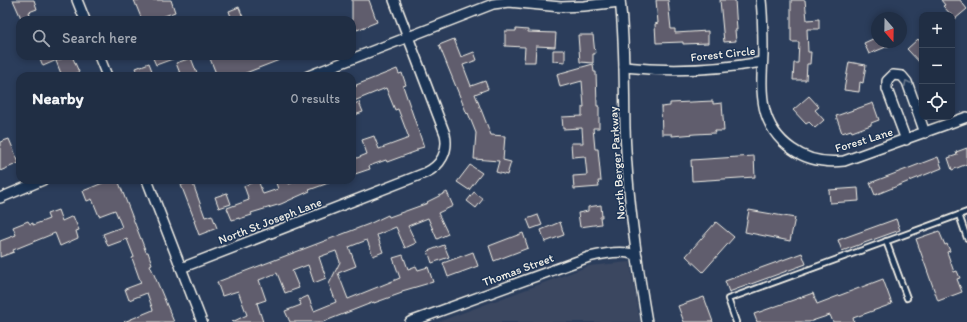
<!DOCTYPE html>
<meta charset="utf-8">
<style>
body{margin:0;font-family:Itim,sans-serif;background:#28364b;color:#f1f3f6}
.controls{position:absolute;right:12px;top:12px;display:grid;overflow:hidden;border-radius:8px;box-shadow:0 2px 6px #0003}
.controls button{width:36px;height:36px;display:grid;place-items:center;padding:0;border:0;border-bottom:1px solid #3d4a5d;background:#202e44;color:#f1f3f6;font:20px sans-serif}
.compass{position:absolute;left:871px;top:12px;width:36px;height:36px;border-radius:50%;background:#202e44;box-shadow:0 2px 6px #0003;rotate:160deg}
.list{margin:0;padding:0;list-style:none}
h2{display:flex;justify-content:space-between;align-items:center;height:52px;margin:0;padding:0 16px;font-size:17px}
h2 small{font-size:13px;font-weight:400;color:#a2a8b2}
.icon{flex:none;width:22px;height:22px;fill:none;stroke:currentColor;stroke-width:2;stroke-linecap:round;stroke-linejoin:round}
.map{position:relative;flex:none;width:967px;height:322px;overflow:hidden}
.search{position:absolute;background:#202e44;box-shadow:0 2px 6px #0003;left:16px;top:16px;width:340px;height:44px;display:flex;align-items:center;gap:10px;box-sizing:border-box;padding:0 14px;border-radius:12px;color:#a2a8b2;font-size:15px}
.panel{position:absolute;background:#202e44;box-shadow:0 2px 6px #0003;left:16px;top:72px;width:340px;height:112px;border-radius:12px}
.map>svg:first-child{display:block}
.built{fill:#3b4760}
.building{fill:#615d6d;stroke:#f4f1e8}
.lines{fill:none;stroke-linecap:round;stroke-linejoin:round}
.lane-casing{stroke:#f4f1e8;stroke-width:8}
.street-casing{stroke:#f4f1e8;stroke-width:12}
.lane{stroke:#1d3557;stroke-width:4.5}
.street{stroke:#1d3557;stroke-width:9}
.oneway{stroke:#68778a}
.labels{text-anchor:middle;dominant-baseline:central;stroke-width:3;stroke-linejoin:round;paint-order:stroke}
.street-label{font-size:12px;fill:#f4f1e8;stroke:#1d3557}
</style>
<div class="map">
<svg width="967" height="322" viewBox="0 0 967 322">
<rect width="100%" height="100%" fill="#2b3d5b"/>
<filter id="ink" filterUnits="userSpaceOnUse"><feTurbulence type="fractalNoise" baseFrequency=".025" numOctaves="2"/><feDisplacementMap in="SourceGraphic" scale="8" xChannelSelector="R" yChannelSelector="G"/><feConvolveMatrix kernelMatrix="1 2 1 2 8 2 1 2 1" color-interpolation-filters="sRGB"/></filter>
<g filter="url(#ink)">
<!-- built -->
<polygon class="built" points="630,262 640,322 438,322 589,266"/>
<!-- building -->
<g class="building">
<polygon points="13,0 34,0 37,9 29,12 30,15 21,18"/>
<polygon points="134,0 171,0 175,12 154,20 142,20"/>
<polygon points="352,0 369,0 377,22 357,30 356,28 352,29"/>
<polygon points="656,0 668,0 671,29 675,29 675,33 708,31 708,43 683,44 683,42 656,43 655,24 658,23"/>
<polygon points="720,0 735,0 737,30 735,30 736,41 724,42"/>
<polygon points="791,0 805,0 807,20 819,19 819,29 807,29 808,52 811,52 810,64 807,64 806,80 793,80 794,63 798,63 799,42 791,42"/>
<polygon points="941,0 960,0 967,9 955,19 943,6 945,5"/>
<polygon points="239,7 244,20 232,20 229,11"/>
<polygon points="516,29 528,30 528,32 556,33 555,47 536,46 535,62 524,62 525,47 505,46 505,31 516,31"/>
<polygon points="578,35 593,35 595,54 593,54 593,63 580,62"/>
<polygon points="877,37 877,42 898,42 869,54 864,43"/>
<polygon points="454,39 461,57 474,52 477,60 463,65 471,86 485,81 488,89 475,94 491,135 505,136 503,160 511,162 507,175 496,172 499,161 474,159 476,133 468,113 467,114 439,45"/>
<polygon points="918,39 922,44 922,65 907,49"/>
<polygon points="553,50 565,50 565,62 553,61"/>
<polygon points="39,56 66,56 43,66"/>
<polygon points="69,56 72,56 79,72 70,76 62,76 56,61"/>
<polygon points="152,56 178,56 178,57 156,65"/>
<polygon points="209,56 287,56 287,57 238,76 217,76"/>
<polygon points="191,58 198,76 181,76 176,63"/>
<polygon points="849,62 866,65 863,83 860,82 859,92 844,90"/>
<polygon points="149,63 154,76 139,76 136,68"/>
<polygon points="593,64 594,72 596,72 597,106 599,106 599,128 593,128 595,149 598,149 601,181 598,181 599,187 574,189 573,176 587,175 585,156 572,157 571,143 583,143 582,128 563,129 562,117 582,116 582,107 584,107 582,81 560,87 557,74"/>
<polygon points="397,69 399,74 402,73 406,85 403,86 424,147 417,149 417,151 387,162 386,160 369,166 370,169 352,175 352,160 367,154 362,140 374,136 379,149 409,138 398,109 395,110 386,88 354,101 352,96 352,88 357,86 356,85"/>
<polygon points="809,96 819,107 815,110 824,120 815,128 809,122 806,124 793,110"/>
<polygon points="713,101 713,104 722,103 724,131 714,131 715,133 695,134 672,136 672,134 662,134 661,107 670,106 670,103"/>
<polygon points="359,102 363,112 352,116 352,105"/>
<polygon points="873,103 879,120 871,123 871,125 852,132 851,130 842,133 836,116"/>
<polygon points="9,139 19,163 0,171 0,142"/>
<polygon points="967,148 967,164 952,170 948,158 957,155 956,152"/>
<polygon points="754,156 755,177 692,181 691,160"/>
<polygon points="938,157 942,168 875,195 870,183"/>
<polygon points="470,165 482,173 469,190 457,182"/>
<polygon points="104,180 118,180 146,252 148,252 152,264 150,265 174,322 124,322 153,310 147,293 129,300 125,289 141,283 132,258 134,257 127,239 108,246 103,234 122,227 115,210 99,216 92,199 87,201 83,191 105,182"/>
<polygon points="258,180 263,194 278,189 275,180 288,180 289,184 300,180 334,181 309,190 310,191 281,204 251,213 252,215 239,219 239,218 232,220 227,208 249,200 244,186"/>
<polygon points="192,181 205,217 212,215 217,228 199,235 194,221 195,221 181,185"/>
<polygon points="858,188 859,201 830,203 829,190"/>
<polygon points="447,192 453,206 438,213 448,234 437,239 428,218 408,226 416,243 405,248 396,227 377,235 383,252 373,256 367,240 349,247 356,266 338,273 348,299 400,278 393,258 403,255 408,269 416,266 418,270 428,267 433,282 402,291 402,293 374,303 374,302 323,322 290,322 285,311 301,305 299,300 308,296 314,311 336,302 329,284 340,262 336,251 319,257 326,278 314,283 308,265 292,271 299,288 285,293 277,273 259,280 266,300 257,303 263,322 232,322 247,315 238,291 222,296 217,282 369,224 388,215 389,217 428,203 427,202"/>
<polygon points="474,192 483,199 476,208 467,201"/>
<polygon points="227,193 231,204 219,208 215,197"/>
<polygon points="601,205 602,217 600,217 601,224 580,227 578,213 588,211 588,207"/>
<polygon points="58,210 62,221 73,216 79,230 76,231 78,238 60,246 55,233 13,250 14,252 0,257 0,241 16,235 13,227 28,221 30,224 33,223 33,225 49,219 47,214"/>
<polygon points="749,210 795,218 790,241 745,232"/>
<polygon points="538,215 542,225 531,229 527,219"/>
<polygon points="896,219 900,230 842,251 838,240"/>
<polygon points="560,222 564,235 545,242 541,230"/>
<polygon points="716,222 734,237 703,272 686,256"/>
<polygon points="939,231 945,245 947,244 950,251 947,252 954,272 957,271 960,278 957,279 962,292 938,301 916,239"/>
<polygon points="523,233 528,248 494,261 489,246"/>
<polygon points="444,245 449,257 432,263 428,251"/>
<polygon points="473,252 478,266 448,277 443,263"/>
<polygon points="802,253 806,264 729,292 725,281"/>
<polygon points="883,279 892,304 853,318 854,322 833,322 830,315 809,322 757,322 754,314 813,293 817,304"/>
<polygon points="704,297 713,322 684,322 678,306"/>
</g>
<g class="lines">
<defs>
<g id="lane">
<polyline points="959,215 967,238"/>
<polyline points="886,241 907,298"/>
<polyline points="736,322 728,299 967,212"/>
</g>
<g id="street">
<polyline points="77,0 85,20"/>
<path d="M620 0C625 42 624 85 625 128 627 193 636 258 647 322"/>
<path d="M761 0C763 18 763 37 763 55 761 91 758 125 792 149 807 160 826 163 844 161L967 117"/>
<polyline points="99,56 107,76"/>
<path d="M624 67C671 72 716 70 762 62"/>
<polyline points="308,76 493,4 509,2 561,7 584,6 620,2"/>
<polyline points="906,140 887,89 887,81 893,75 902,76 907,82 925,133"/>
<polyline points="147,180 202,322"/>
<polyline points="0,198 43,180"/>
<path d="M181 268 425 173C441 166 449 151 445 134L394 0"/>
<path d="M410 322 589 257C601 254 625 249 637 256"/>
</g>
</defs>
<!-- lane casing -->
<use href="#lane" class="lane-casing"/>
<!-- street casing -->
<use href="#street" class="street-casing"/>
<!-- lane -->
<use href="#lane" class="lane"/>
<!-- street -->
<use href="#street" class="street"/>
</g>
<!-- one-way arrows -->
<defs><path id="oneway-chevron" d="M-2-3.5L2.5 0L-2 3.5" fill="none" stroke-width="1.6" stroke-linecap="round" stroke-linejoin="round"/></defs>
<use class="oneway" href="#oneway-chevron" transform="translate(907 83) rotate(-117)"/>
</g>
<g class="labels">
<!-- street labels -->
<g class="street-label">
<text transform="translate(723 54) rotate(-6)">Forest Circle</text>
<text transform="translate(864 140) rotate(-17)">Forest Lane</text>
<text transform="translate(617 163) rotate(-94)">North Berger Parkway</text>
<text transform="translate(270 221) rotate(-21)">North St Joseph Lane</text>
<text transform="translate(518 270) rotate(-20)">Thomas Street</text>
</g>
</g>
</svg>
<div class="controls">
<button>+</button>
<button>−</button>
<button><svg class="icon" aria-label="locate" viewBox="0 0 24 24"><circle cx="12" cy="12" r="6"/><path d="M12 2v4M12 18v4M2 12h4M18 12h4"/></svg></button>
</div>
<svg class="compass" viewBox="-18 -18 36 36"><path d="M0-13l5 13h-10z" fill="#e53935"/><path d="M0 13l5-13h-10z" fill="#a2a8b2"/></svg>
<div class="search"><svg class="icon" aria-label="search" viewBox="0 0 24 24"><circle cx="10" cy="10" r="6"/><path d="M15 15l6 6"/></svg>Search here</div>
<section class="panel">
<h2>Nearby<small>0 results</small></h2>
<ul class="list">
</ul>
</section>
</div>
